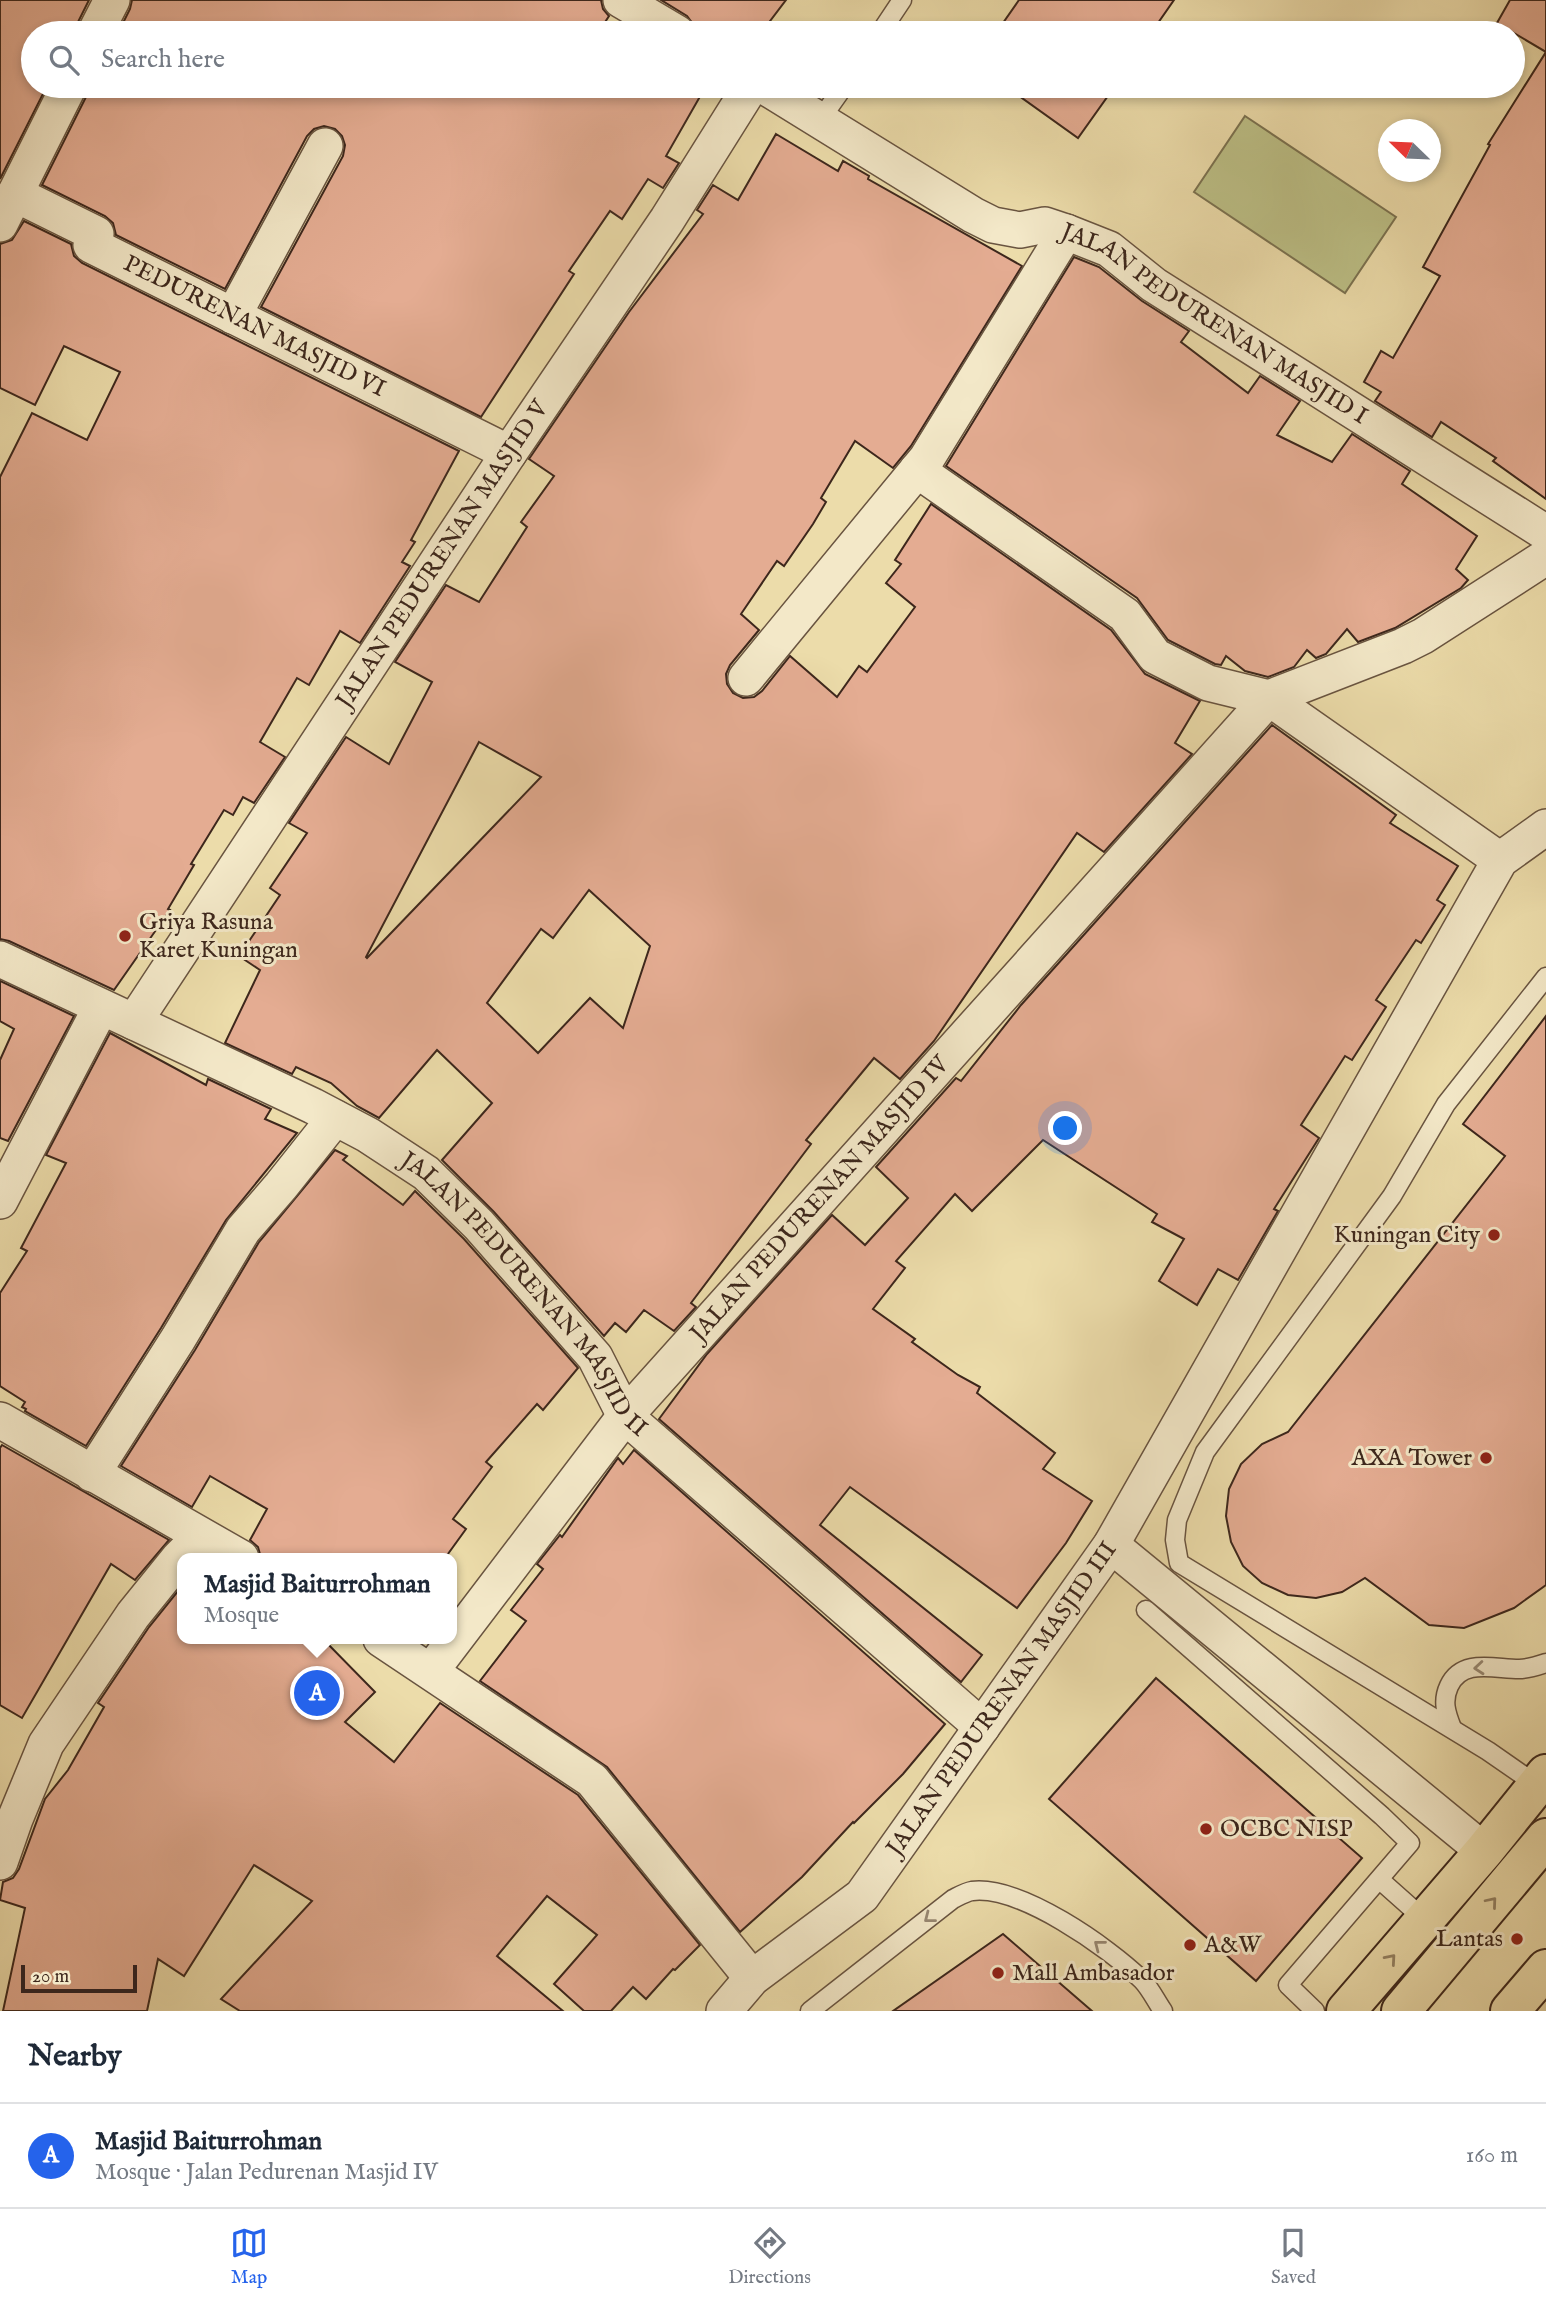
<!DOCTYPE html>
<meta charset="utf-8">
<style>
body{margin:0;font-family:"IM FELL English",serif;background:#f6f6f7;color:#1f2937}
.compass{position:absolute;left:1378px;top:119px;width:63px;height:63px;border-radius:50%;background:#fff;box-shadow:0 4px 10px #0003;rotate:293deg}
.scale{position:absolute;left:21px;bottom:18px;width:116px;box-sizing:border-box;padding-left:7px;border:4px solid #3d271c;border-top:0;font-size:19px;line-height:24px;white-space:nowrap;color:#3d271c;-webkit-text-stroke:5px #f3e8c8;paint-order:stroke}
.you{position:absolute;left:1066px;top:1129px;width:24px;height:24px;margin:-18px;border:5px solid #fff;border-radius:50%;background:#1a73e8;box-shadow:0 0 0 10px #1a73e833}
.badge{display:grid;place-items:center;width:46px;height:46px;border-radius:50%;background:#2563eb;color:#fff;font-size:23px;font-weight:700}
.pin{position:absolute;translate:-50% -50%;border:4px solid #fff;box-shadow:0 2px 7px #0006}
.popup{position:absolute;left:177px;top:1553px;width:280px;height:91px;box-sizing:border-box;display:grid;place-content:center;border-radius:14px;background:#fff;filter:drop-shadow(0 2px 5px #0005);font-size:23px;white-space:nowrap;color:#747a83}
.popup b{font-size:26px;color:#1f2937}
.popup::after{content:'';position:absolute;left:50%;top:100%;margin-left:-14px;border:14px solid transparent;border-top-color:#fff}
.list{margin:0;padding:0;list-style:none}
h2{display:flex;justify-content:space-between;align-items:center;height:91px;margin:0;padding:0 28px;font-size:30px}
h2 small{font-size:23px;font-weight:400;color:#747a83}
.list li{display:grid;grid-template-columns:46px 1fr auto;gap:21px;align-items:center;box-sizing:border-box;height:105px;padding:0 28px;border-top:2px solid #e0e1e3}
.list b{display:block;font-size:26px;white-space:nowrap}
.list p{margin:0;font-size:23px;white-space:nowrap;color:#747a83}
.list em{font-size:23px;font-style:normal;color:#747a83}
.icon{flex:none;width:38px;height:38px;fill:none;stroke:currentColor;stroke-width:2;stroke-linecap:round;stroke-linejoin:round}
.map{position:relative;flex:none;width:1546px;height:2011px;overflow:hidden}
.search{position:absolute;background:#fff;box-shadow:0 4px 10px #0003;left:21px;right:21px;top:21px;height:77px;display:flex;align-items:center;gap:18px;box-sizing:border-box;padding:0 24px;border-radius:38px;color:#747a83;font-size:26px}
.sheet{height:196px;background:#fff}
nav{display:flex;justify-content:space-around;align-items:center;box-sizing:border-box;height:98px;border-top:2px solid #e0e1e3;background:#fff;font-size:19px;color:#747a83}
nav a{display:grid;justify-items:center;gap:4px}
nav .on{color:#2563eb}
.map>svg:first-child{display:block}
.green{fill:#bcbf86;stroke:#7c7351;stroke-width:2}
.building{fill:#e4ac92;stroke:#3d271c;stroke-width:2;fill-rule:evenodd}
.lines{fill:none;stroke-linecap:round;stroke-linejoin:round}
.service-casing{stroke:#695440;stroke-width:21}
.minor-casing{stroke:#695440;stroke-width:38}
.primary-casing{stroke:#3d271c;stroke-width:42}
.service{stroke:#f3e8c8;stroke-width:18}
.minor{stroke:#f3e8c8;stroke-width:35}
.primary{stroke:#ecdcaa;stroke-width:38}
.oneway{stroke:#988872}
.oneway2{stroke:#948263}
.poi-dot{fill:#8f2418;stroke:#f3e8c8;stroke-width:2.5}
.labels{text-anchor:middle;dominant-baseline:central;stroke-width:6;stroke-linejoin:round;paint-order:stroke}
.street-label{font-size:24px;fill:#3d271c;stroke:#f3e8c8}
.poi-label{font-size:24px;fill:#3d271c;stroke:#f3e8c8;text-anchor:start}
</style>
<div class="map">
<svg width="1546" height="2011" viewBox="0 0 1546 2011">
<rect width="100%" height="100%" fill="#ecdcaa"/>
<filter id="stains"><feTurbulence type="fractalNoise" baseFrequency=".00286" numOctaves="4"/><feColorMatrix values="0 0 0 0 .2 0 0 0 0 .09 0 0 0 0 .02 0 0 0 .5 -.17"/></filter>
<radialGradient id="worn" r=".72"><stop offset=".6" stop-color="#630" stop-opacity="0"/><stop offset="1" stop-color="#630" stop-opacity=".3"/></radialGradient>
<!-- green -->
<polygon class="green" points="1245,116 1396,217 1345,293 1194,192"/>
<!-- building -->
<g class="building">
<polygon points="0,0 89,0 77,24 75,33 33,33 33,86 47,86 0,179"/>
<polygon points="132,0 601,0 603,9 609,16 598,33 118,33 130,9"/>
<polygon points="661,0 786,0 761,33 705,33 696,28 687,16"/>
<polygon points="1019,0 1174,0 1151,33 996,33"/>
<polygon points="1510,0 1546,0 1546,52 1497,23"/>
<polygon points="1546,52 1546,499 1493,461 1496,458 1441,422 1432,437 1375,401 1381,392 1364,382 1381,351 1393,358 1440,276 1423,267 1490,145 1488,144"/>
<polygon points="89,86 706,86 666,156 679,163 663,188 648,179 622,219 610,211 569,271 574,274 481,417 261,307 343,156 345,145 342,136 335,129 324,126 314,129 307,136 225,289 116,235 113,223 105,216 42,185 87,95"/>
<polygon points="1005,86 1115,86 1078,138"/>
<path d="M776 134 838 171 843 161 869 176 868 179 1022 266 911 446 893 468 855 441 821 498 826 502 813 524 784 566 777 561 741 614 759 630 730 665 726 674 727 684 733 693 743 698 754 697 762 691 790 656 837 697 859 666 867 672 915 607 886 583 901 564 895 560 931 504 1111 630 1145 674 1200 701 1175 743 1192 754 1104 852 1077 833 934 1041 900 1079 874 1058 806 1140 811 1144 691 1303 696 1307 674 1331 644 1310 626 1332 615 1323 604 1336 494 1212 442 1160 492 1103 437 1050 379 1118 357 1106 331 1083 296 1067 292 1074 225 1043 260 970 239 956 280 895 270 888 307 833 289 823 346 737 389 764 432 682 395 662 446 585 479 602 527 527 521 522 554 476 529 459 629 312 703 214 697 210 713 185 738 200ZM479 742 541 777 367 958 366 957ZM589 890 650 946 623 1028 590 998 538 1053 487 1003 541 929 553 938Z"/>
<polygon points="24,221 71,244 74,256 82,263 459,451 411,540 415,542 402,562 410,566 360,643 340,631 309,685 297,678 260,742 285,757 254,803 243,797 233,815 224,810 191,864 194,865 168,909 170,910 114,990 9,941 0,939 0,477 32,413 87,440 120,372 64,346 35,405 0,388 0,244 12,240"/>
<polygon points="1074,257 1099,267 1142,301 1189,331 1181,342 1248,393 1260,376 1300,401 1277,435 1332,462 1352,434 1410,471 1402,484 1477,536 1456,569 1468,580 1461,588 1395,628 1358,642 1347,629 1326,654 1316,658 1307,650 1294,667 1268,677 1245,671 1226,656 1221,665 1215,664 1168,640 1137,598 946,466"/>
<polygon points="1272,725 1396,815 1390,823 1458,866 1437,900 1445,905 1421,943 1416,940 1376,1000 1386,1007 1352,1060 1345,1056 1301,1125 1319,1138 1274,1209 1278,1211 1238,1280 1218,1269 1197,1305 1159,1281 1184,1239 1152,1222 1157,1214 1043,1140 972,1211 955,1194 896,1261 905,1268 873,1309 915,1339 912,1342 958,1375 980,1387 977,1393 1055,1453 1043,1469 1092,1501 1066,1543 1017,1608 850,1487 820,1525 982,1655 961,1682 659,1419 707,1354 832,1215 865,1245 908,1198 876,1167 956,1078 961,1081 1021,1005"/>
<polygon points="0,981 74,1016 8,1141 0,1138 0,1060 14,1029 0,1021"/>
<polygon points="1546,1016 1546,1585 1514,1608 1464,1628 1429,1625 1365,1578 1342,1592 1316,1598 1288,1595 1262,1583 1243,1566 1231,1542 1226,1516 1229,1489 1241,1464 1262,1444 1288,1432 1505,1156 1463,1124"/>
<polygon points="110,1033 206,1085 208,1079 271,1109 265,1119 297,1133 226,1220 161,1328 86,1446 25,1411 26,1409 22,1407 25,1402 0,1386 0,1293 27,1251 21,1248 66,1163 46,1155"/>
<polygon points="335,1150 347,1156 343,1160 403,1205 415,1191 464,1239 578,1368 543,1410 537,1404 486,1462 492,1467 453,1519 466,1529 445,1558 261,1558 258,1547 250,1540 267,1509 210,1476 192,1507 121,1466 195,1350 259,1242"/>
<polygon points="2,1445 169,1540 135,1580 111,1564 22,1718 0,1705 0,1448"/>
<polygon points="634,1450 945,1724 903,1774 854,1823 853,1822 802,1877 740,1932 607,1767 480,1681 526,1621 511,1610 543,1569 537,1564 560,1535 562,1537 618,1458 623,1464"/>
<polygon points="182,1586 182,1639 323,1639 375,1692 345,1722 394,1762 440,1703 578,1795 700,1945 675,1970 673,1969 646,1999 633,1987 611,2011 584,2011 554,1984 597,1935 547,1896 497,1956 563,2011 240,2011 221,1999 312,1901 254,1865 184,1976 158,1959 147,2011 3,2011 25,1908 0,1900 3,1882 13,1878 19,1869 45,1799 68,1770 104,1707 98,1703 149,1627"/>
<polygon points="1156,1678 1362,1858 1256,1981 1049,1799"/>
<polygon points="1003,1934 1092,2011 893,2011"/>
</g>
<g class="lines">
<defs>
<g id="service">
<polyline points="880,33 902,0"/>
<polyline points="820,120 844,86"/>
<polyline points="1146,1610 1382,1816 1410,1843 1288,1985 1315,2011"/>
<path d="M1452 1728C1446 1713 1442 1701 1449 1686 1462 1658 1494 1669 1519 1669 1528 1669 1537 1666 1546 1663"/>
<polyline points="1537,1785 1488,1751 1179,1563 1175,1540 1177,1520 1205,1452 1392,1196 1446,1104 1546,977"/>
<polyline points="1380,1880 1425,1920"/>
<path d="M810 2011 953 1899C959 1896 966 1892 972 1891 1020 1885 1108 1947 1142 1980 1150 1988 1156 2001 1163 2011"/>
</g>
<g id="minor">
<polyline points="621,0 677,33"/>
<polyline points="95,33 112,0"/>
<path id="s1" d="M764 86 973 215 993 225 1020 230 1045 225 1066 232 1109 249 1154 285 1546 533"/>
<path id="s2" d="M15 194 96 234 91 245 509 453"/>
<polyline points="0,224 69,86"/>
<polyline points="233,316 325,146"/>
<polyline points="917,470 1125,615 1155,656 1208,683 1269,698 1500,860"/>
<polyline points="746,678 927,458 1066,232"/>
<path id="s3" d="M0 959 313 1106 368 1135 426 1173 479 1225 595 1357 625 1416 982 1727"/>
<path id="s4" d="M134 1022 509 453 667 220 751 86"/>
<polyline points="0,1201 101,1007"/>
<polyline points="0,1420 241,1558"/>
<polyline points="92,1474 178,1339 243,1230 281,1186 335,1118"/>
<polyline points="1111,1545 1484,1851"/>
<polyline points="381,1639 592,1780 752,1978"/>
<path id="s5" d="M431 1671 625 1416 1269 698 1403 646 1423 636 1546 557"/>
<polyline points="0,1862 15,1819 46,1744 133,1615 179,1558 201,1536"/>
<path id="s6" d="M724 2011 752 1978 862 1896 1111 1545 1500 860 1546 827"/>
</g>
<g id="primary">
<polyline points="1346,2011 1484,1851 1546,1774"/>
<polyline points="1401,2011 1546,1838"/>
<polyline points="1510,2011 1546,1969"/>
</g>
</defs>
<!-- service casing -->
<use href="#service" class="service-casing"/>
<!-- minor casing -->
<use href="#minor" class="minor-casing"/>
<!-- primary casing -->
<use href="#primary" class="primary-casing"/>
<!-- service -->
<use href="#service" class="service"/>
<!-- minor -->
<use href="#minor" class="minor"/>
<!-- primary -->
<use href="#primary" class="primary"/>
</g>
<!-- one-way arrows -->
<defs><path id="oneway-chevron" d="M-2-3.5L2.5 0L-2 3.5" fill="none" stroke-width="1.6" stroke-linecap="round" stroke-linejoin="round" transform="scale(1.75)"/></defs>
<g class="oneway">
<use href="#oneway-chevron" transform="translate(1479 1668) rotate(175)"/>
<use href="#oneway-chevron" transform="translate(929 1918) rotate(142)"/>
<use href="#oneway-chevron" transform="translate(1099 1945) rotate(-142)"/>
</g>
<g class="oneway2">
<use href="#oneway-chevron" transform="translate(1492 1902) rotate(-50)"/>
<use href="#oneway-chevron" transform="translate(1391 1959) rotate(-49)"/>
</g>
<!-- markers -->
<g class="poi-dot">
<circle cx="125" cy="936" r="7"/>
<circle cx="1494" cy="1235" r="7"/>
<circle cx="1486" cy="1458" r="7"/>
<circle cx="1206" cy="1829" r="7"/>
<circle cx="1517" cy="1939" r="7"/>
<circle cx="1190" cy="1945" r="7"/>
<circle cx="998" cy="1973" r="7"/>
</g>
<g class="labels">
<!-- street labels -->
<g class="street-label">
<text stroke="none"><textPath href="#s2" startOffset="285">PEDURENAN MASJID VI</textPath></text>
<text stroke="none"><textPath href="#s1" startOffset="518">JALAN PEDURENAN MASJID I</textPath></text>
<text stroke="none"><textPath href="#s4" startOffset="560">JALAN PEDURENAN MASJID V</textPath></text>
<text stroke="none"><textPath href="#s5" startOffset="612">JALAN PEDURENAN MASJID IV</textPath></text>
<text stroke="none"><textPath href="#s3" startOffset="634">JALAN PEDURENAN MASJID II</textPath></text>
<text stroke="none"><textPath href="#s6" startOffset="422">JALAN PEDURENAN MASJID III</textPath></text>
</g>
<!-- poi labels -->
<g class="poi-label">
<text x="139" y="922">Griya Rasuna<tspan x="139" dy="28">Karet Kuningan</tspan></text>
<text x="1480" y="1235" text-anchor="end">Kuningan City</text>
<text x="1472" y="1458" text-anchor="end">AXA Tower</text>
<text x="1220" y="1829">OCBC NISP</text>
<text x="1503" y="1939" text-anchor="end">Lantas</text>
<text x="1204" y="1945">A&amp;W</text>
<text x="1012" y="1973">Mall Ambasador</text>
</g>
</g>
<rect width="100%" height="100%" filter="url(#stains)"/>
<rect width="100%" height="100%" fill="url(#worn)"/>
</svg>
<svg class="compass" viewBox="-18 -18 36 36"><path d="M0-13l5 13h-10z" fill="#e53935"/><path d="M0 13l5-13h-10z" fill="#747a83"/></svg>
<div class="scale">20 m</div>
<div class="you"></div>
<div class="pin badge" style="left:317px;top:1693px">A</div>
<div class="popup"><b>Masjid Baiturrohman</b>Mosque</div>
<div class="search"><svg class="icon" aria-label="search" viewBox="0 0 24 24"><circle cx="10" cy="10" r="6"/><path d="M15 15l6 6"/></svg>Search here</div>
</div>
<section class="sheet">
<h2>Nearby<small></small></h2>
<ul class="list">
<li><span class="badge">A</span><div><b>Masjid Baiturrohman</b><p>Mosque · Jalan Pedurenan Masjid IV</p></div><em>160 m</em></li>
</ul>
</section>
<nav>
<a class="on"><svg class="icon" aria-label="map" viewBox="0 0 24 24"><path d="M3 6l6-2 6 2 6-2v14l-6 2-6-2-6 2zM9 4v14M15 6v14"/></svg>Map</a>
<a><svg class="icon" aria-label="directions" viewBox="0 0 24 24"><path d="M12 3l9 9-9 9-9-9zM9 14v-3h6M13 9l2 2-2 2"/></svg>Directions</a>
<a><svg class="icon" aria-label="saved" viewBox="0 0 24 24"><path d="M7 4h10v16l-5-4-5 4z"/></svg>Saved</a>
</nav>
